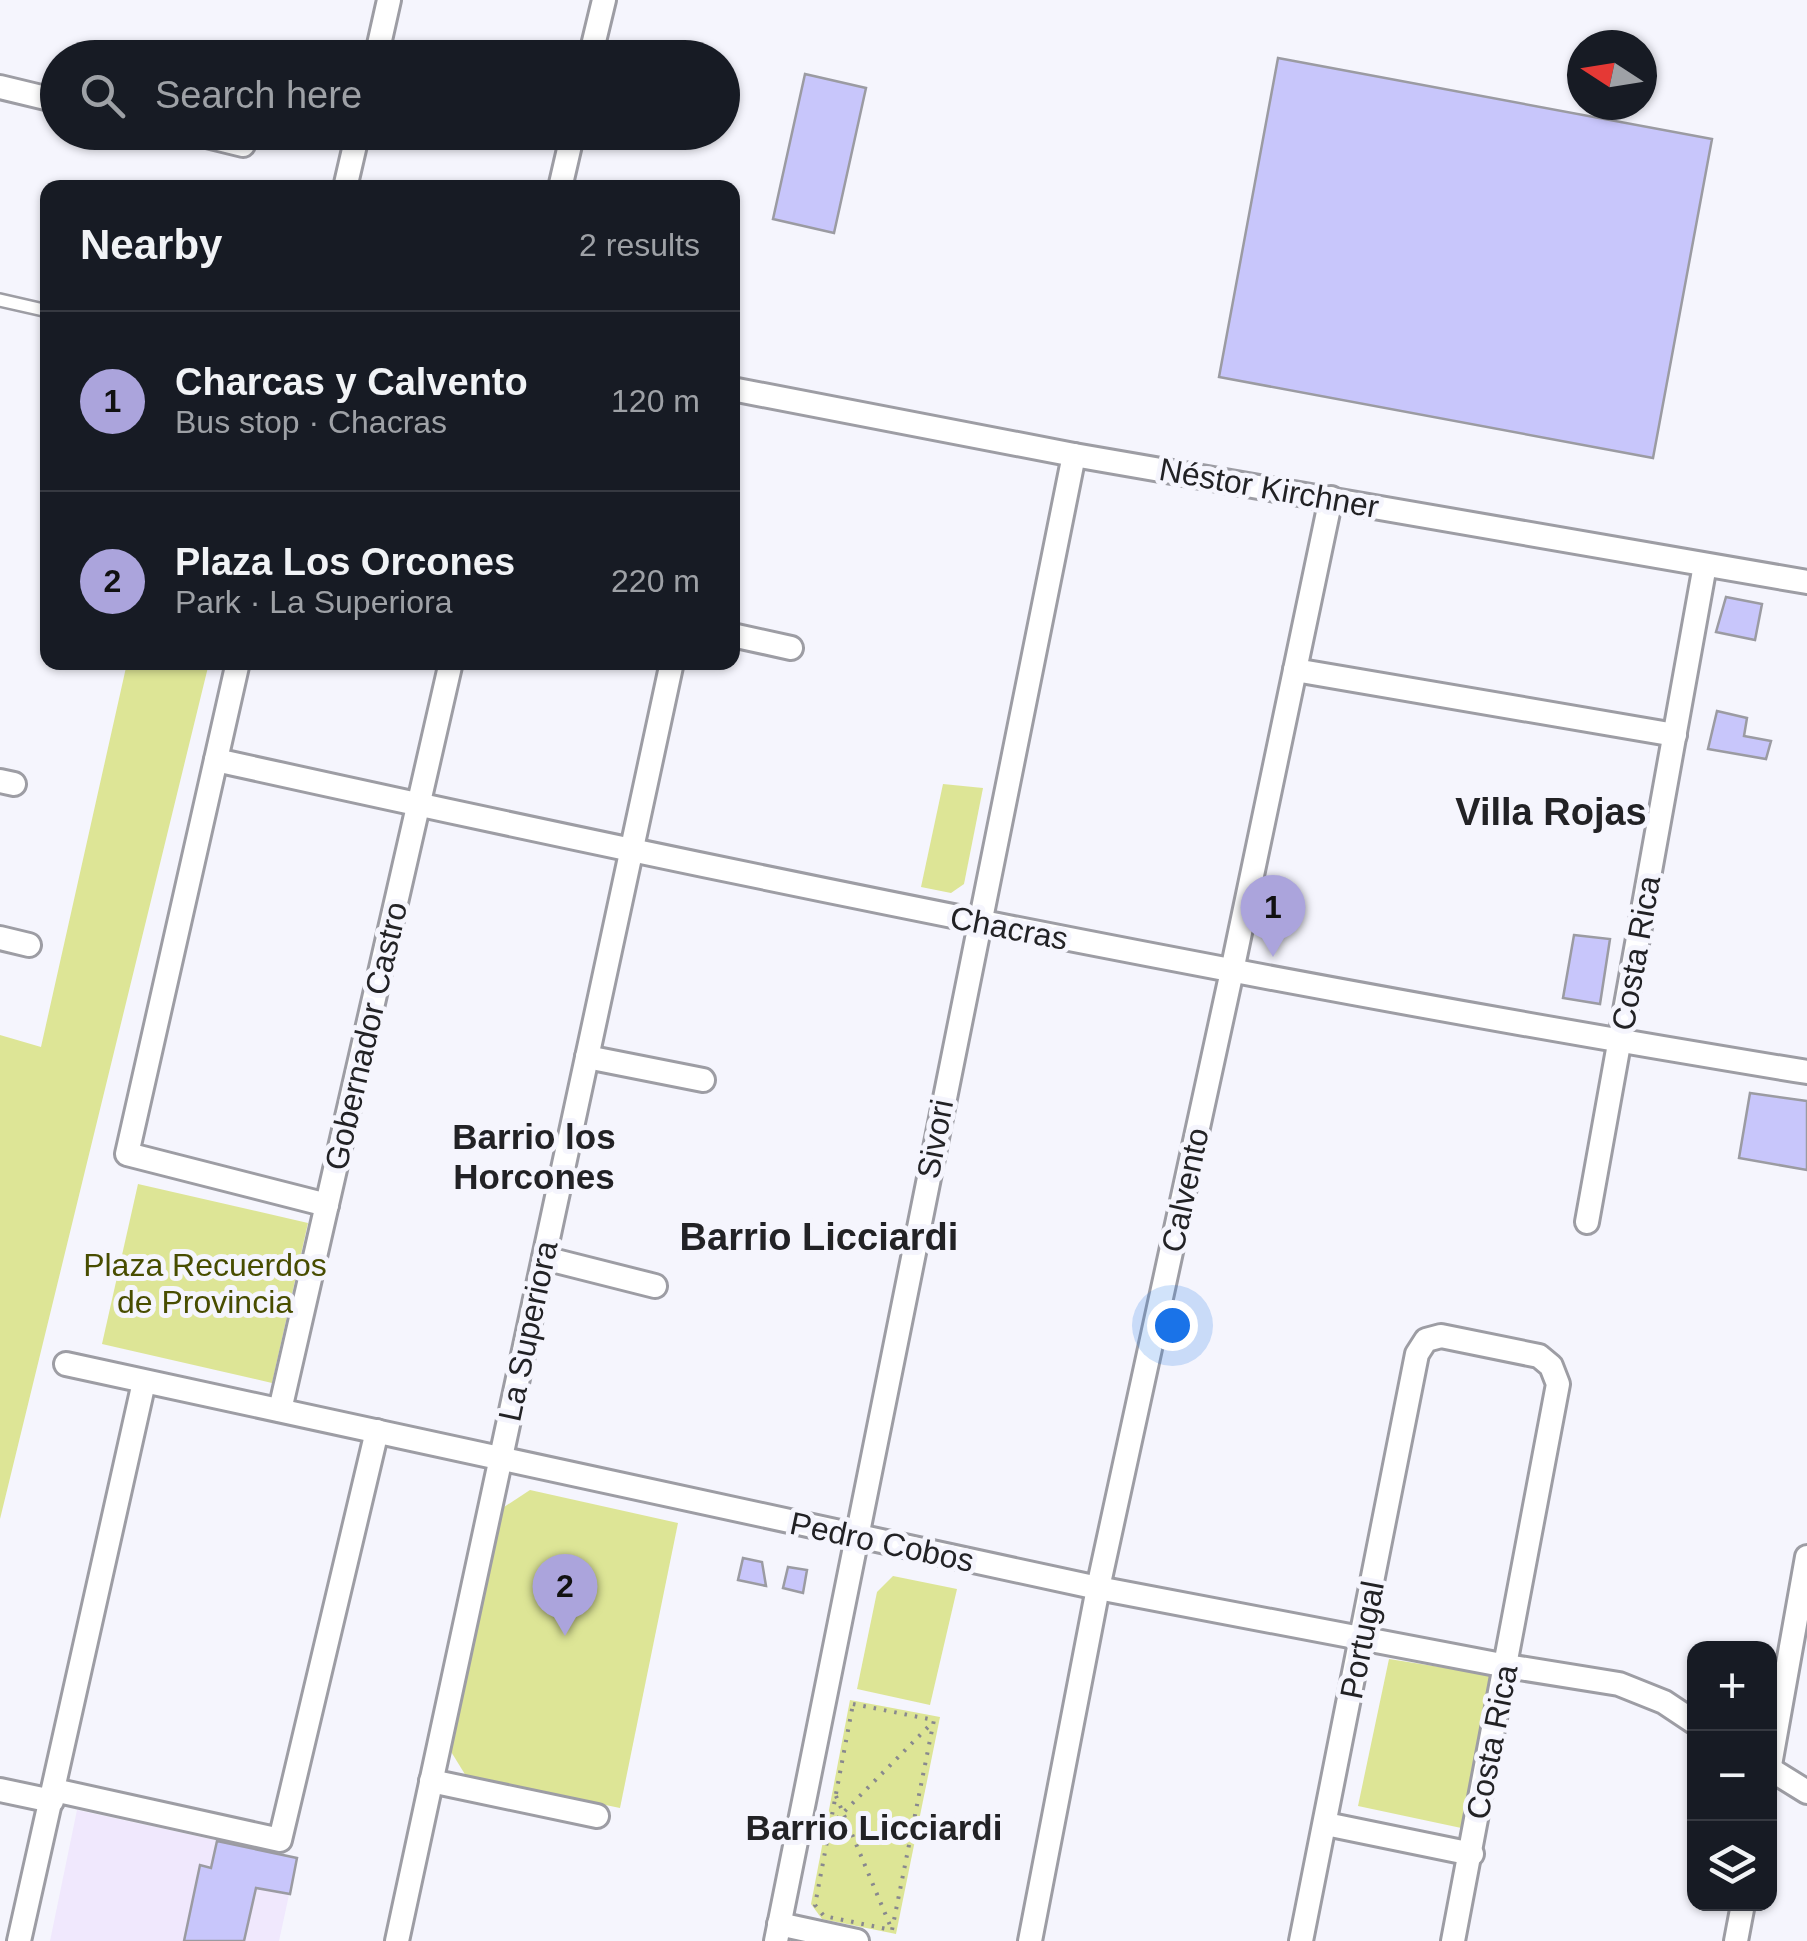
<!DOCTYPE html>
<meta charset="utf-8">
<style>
body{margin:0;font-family:Arial,sans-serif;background:#20242c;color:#f1f3f6}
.controls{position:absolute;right:30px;bottom:30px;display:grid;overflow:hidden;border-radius:20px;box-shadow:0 2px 8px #0004}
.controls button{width:90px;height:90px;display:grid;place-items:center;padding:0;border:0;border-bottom:2px solid #363941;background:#171b24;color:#f1f3f6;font:50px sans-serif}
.compass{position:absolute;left:1567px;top:30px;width:90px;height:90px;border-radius:50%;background:#171b24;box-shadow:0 2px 8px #0004;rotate:282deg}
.you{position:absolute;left:1172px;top:1325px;width:35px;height:35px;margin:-25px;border:8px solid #fff;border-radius:50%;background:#1a73e8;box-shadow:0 0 0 15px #1a73e833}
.badge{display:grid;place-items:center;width:65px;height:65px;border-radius:50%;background:#aba4dc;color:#111;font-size:32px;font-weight:700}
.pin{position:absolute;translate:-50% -82px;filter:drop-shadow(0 2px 5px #0008)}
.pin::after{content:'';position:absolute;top:52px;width:35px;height:30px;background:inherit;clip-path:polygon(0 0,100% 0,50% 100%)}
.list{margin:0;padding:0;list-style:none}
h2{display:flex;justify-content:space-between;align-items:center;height:130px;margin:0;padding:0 40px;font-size:42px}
h2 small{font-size:32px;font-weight:400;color:#9ea1a6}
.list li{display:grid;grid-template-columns:65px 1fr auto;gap:30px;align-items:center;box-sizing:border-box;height:180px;padding:0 40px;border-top:2px solid #363941}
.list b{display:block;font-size:38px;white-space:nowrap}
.list p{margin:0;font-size:32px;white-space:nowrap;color:#9ea1a6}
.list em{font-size:32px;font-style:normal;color:#9ea1a6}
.icon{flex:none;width:55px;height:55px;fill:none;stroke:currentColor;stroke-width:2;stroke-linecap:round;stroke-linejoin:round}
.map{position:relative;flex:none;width:1807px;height:1941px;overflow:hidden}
.search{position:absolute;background:#171b24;box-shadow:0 2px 8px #0004;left:40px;top:40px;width:700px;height:110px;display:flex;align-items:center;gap:25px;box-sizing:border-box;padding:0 35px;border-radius:55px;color:#9ea1a6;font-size:38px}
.panel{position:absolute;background:#171b24;box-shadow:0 2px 8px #0004;left:40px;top:180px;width:700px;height:490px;border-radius:20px}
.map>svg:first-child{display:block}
.education{fill:#f0e8fd}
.green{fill:#dde596}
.building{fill:#c8c6fb;stroke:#9b9ba2;stroke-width:2.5}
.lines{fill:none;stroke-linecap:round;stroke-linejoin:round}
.lane-casing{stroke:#9d9da4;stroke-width:16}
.street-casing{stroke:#9d9da4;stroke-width:28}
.path{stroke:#88888e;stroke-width:4;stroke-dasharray:2.5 8;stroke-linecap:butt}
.lane{stroke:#fff;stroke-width:11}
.street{stroke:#fff;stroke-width:22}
.labels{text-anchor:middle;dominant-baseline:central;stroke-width:10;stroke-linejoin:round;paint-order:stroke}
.street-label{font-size:32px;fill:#222225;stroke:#f5f5fd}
.park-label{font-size:32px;fill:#484d00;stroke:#f5f5fd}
.neighbourhood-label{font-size:35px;font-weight:bold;fill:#222225;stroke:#f5f5fd}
.quarter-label{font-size:38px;font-weight:bold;fill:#222225;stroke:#f5f5fd}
</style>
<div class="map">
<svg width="1807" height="1941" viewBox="0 0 1807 1941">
<rect width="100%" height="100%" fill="#f5f5fd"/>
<!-- education -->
<polygon class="education" points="77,1810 297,1858 279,1941 50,1941"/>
<!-- green -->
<g class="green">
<polygon points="127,663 209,663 0,1519 0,1035 41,1047"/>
<polygon points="943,784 983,788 964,884 951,893 921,887"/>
<polygon points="138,1184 308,1223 272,1383 102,1344"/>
<polygon points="530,1490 678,1523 620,1808 466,1776 450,1750 501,1509"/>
<polygon points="893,1576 957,1589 930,1705 857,1689 877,1592"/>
<polygon points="1389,1659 1497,1676 1466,1829 1358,1806"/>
<polygon points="850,1700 940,1717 896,1934 822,1919 811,1904"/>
</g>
<!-- building -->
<g class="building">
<polygon points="1278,58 1712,139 1653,458 1219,377"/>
<polygon points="805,74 866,88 834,233 773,219"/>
<polygon points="1726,597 1762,604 1755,640 1716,632"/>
<polygon points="1717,711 1747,718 1744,736 1771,741 1766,759 1708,749"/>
<polygon points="1574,935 1610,939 1600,1004 1563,998"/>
<polygon points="1750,1093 1807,1101 1807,1170 1739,1158"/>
<polygon points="743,1558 762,1562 766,1586 738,1580"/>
<polygon points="788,1567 807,1570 803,1593 783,1588"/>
<polygon points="217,1841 297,1858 290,1894 256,1888 244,1941 184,1941 200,1865 211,1868"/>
</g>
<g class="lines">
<defs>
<polyline id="lane" points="0,300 48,311"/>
<g id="street">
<polyline points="376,58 389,0"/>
<polyline points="590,58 604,0"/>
<polyline points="0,87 58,101"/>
<polyline points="190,132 243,145"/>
<polyline points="345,188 358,132"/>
<polyline points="560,188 573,132"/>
<polyline points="732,389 1074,455 1807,582"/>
<polyline points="732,635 791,648"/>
<polyline points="238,662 127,1154 327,1205"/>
<polyline points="1295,670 1675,735"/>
<path d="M216 760C744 877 1273 985 1807 1072"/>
<polyline points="0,781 14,784"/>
<polyline points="0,938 29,945"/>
<polyline points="587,1057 703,1080"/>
<polyline points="1587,1222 1705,565"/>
<polyline points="544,1258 655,1286"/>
<polyline points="66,1364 1098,1588 1507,1666 1619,1684 1664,1702 1694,1722"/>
<polyline points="280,1410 451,662"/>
<polyline points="1770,1765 1807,1557"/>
<polyline points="1770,1769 1807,1792"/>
<polyline points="431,1781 597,1816"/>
<polyline points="0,1790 52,1801"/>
<polyline points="54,1790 280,1840 377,1431"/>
<polyline points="1326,1824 1472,1854"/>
<polyline points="779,1924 857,1941"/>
<polyline points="19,1941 144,1382"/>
<polyline points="397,1941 672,662"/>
<polyline points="776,1941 1074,455"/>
<polyline points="1030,1941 1098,1588 1232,971 1331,498"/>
<polyline points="1301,1941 1417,1354 1426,1340 1441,1336 1539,1356 1551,1366 1558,1384 1453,1941"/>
<polyline points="1736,1941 1743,1904"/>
</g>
</defs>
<!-- lane casing -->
<use href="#lane" class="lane-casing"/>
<!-- street casing -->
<use href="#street" class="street-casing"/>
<!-- path -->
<g class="path">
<polygon points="853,1704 934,1720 892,1930 824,1916 815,1905"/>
<polyline points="836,1796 892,1930"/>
<polyline points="830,1826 932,1723"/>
</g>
<!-- lane -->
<use href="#lane" class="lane"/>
<!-- street -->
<use href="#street" class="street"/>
</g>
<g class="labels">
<!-- street labels -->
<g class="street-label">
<text transform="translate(1269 488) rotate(10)">Néstor Kirchner</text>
<text transform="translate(1009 928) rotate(11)">Chacras</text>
<text transform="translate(1636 953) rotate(-80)">Costa Rica</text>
<text transform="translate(366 1036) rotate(-77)">Gobernador Castro</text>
<text transform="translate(935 1139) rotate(-79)">Sivori</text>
<text transform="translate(1185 1190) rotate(-78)">Calvento</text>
<text transform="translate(528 1331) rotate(-78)">La Superiora</text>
<text transform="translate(882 1542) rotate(12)">Pedro Cobos</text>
<text transform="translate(1362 1640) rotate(-79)">Portugal</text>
<text transform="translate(1492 1742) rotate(-79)">Costa Rica</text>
</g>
<!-- park labels -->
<g class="park-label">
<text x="205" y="1265">Plaza Recuerdos<tspan x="205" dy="37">de Provincia</tspan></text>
</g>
<!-- neighbourhood labels -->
<g class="neighbourhood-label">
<text x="534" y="1136">Barrio los<tspan x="534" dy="40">Horcones</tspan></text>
<text x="874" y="1827">Barrio Licciardi</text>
</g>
<!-- quarter labels -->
<g class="quarter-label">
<text x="1551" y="812">Villa Rojas</text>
<text x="819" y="1237">Barrio Licciardi</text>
</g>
</g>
</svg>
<div class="controls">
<button>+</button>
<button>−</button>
<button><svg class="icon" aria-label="layers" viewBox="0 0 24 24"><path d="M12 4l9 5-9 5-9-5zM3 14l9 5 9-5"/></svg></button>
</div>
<svg class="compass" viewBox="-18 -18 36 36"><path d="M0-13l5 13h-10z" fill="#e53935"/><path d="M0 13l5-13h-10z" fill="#9ea1a6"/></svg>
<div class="you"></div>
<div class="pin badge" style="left:1273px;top:957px">1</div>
<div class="pin badge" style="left:565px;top:1636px">2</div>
<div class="search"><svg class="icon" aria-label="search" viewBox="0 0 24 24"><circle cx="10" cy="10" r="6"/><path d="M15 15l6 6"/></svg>Search here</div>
<section class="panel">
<h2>Nearby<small>2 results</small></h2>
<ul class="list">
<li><span class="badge">1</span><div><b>Charcas y Calvento</b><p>Bus stop · Chacras</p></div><em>120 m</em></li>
<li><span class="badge">2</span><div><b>Plaza Los Orcones</b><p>Park · La Superiora</p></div><em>220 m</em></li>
</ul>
</section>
</div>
